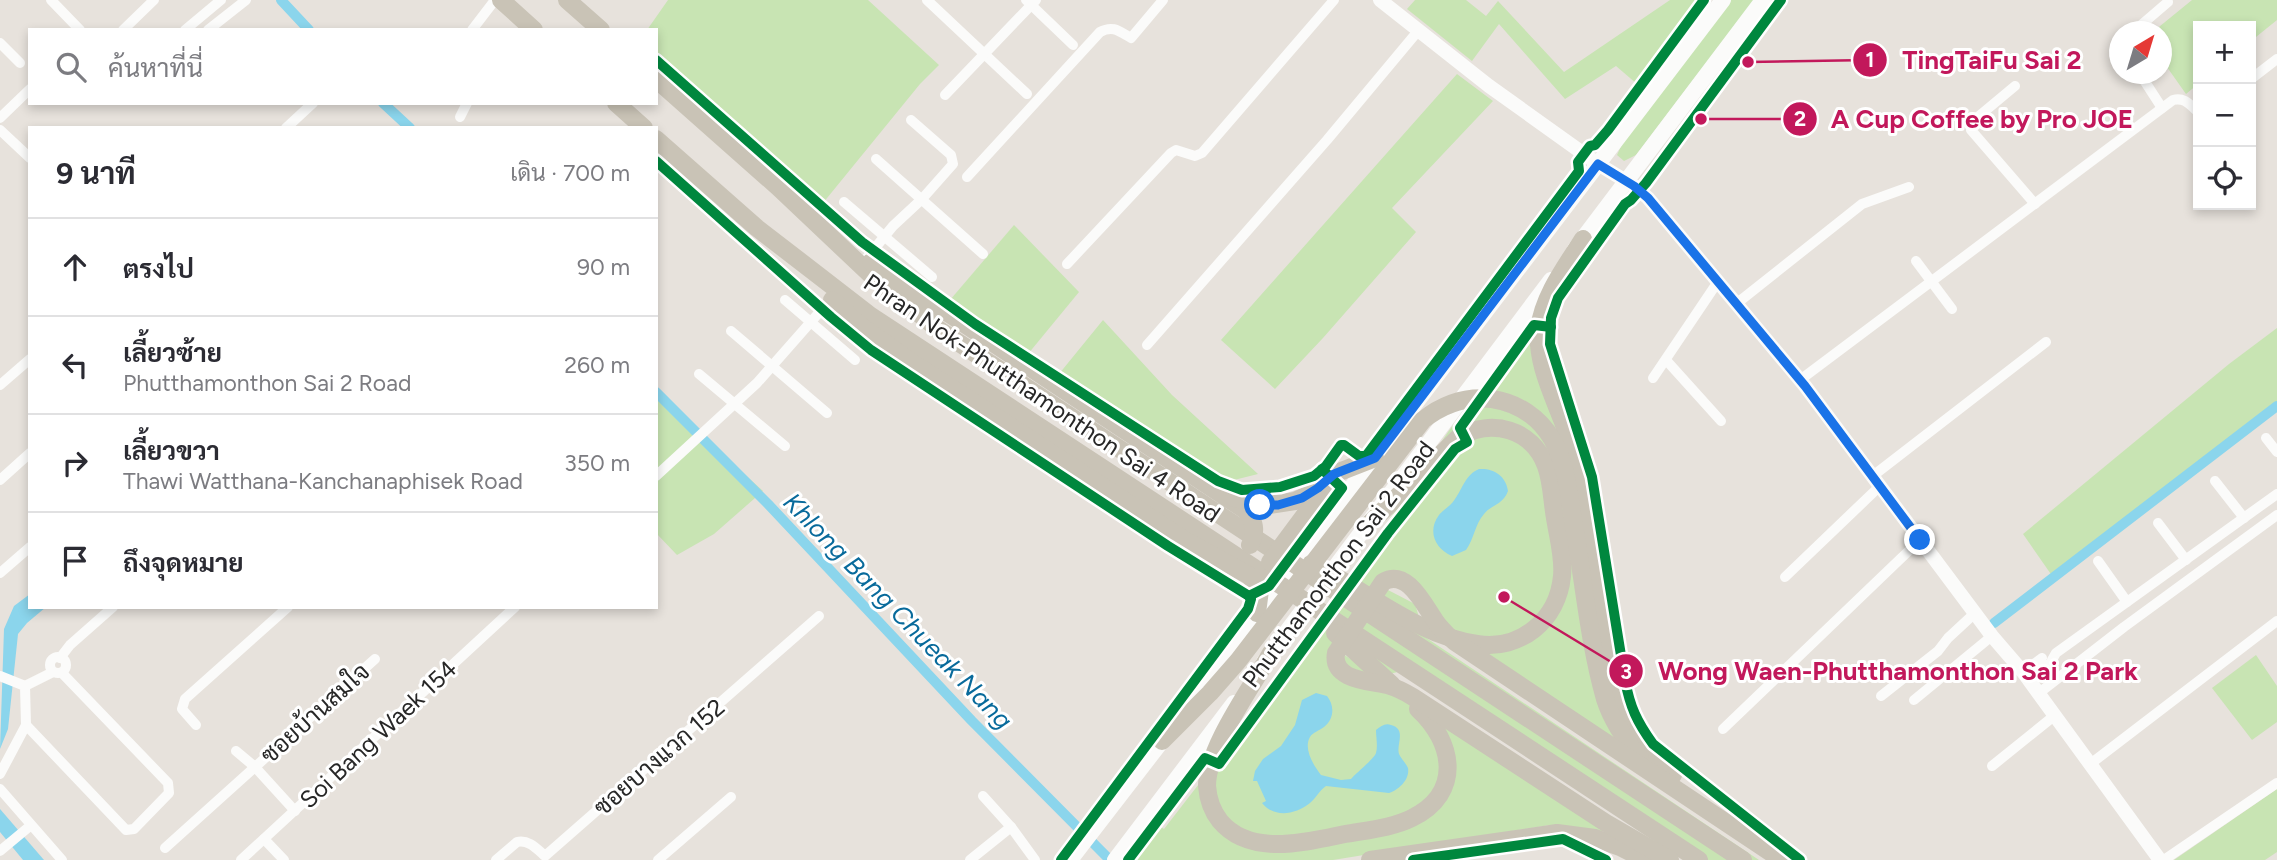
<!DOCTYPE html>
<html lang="th">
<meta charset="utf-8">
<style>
body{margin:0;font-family:Figtree,Sarabun,sans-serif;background:#f7f7f7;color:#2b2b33}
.controls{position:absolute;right:21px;top:21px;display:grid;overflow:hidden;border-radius:0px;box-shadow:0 4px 10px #0003}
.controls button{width:63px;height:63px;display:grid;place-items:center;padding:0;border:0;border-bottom:2px solid #e1e1e2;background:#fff;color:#2b2b33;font:35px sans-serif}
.compass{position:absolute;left:2109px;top:21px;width:63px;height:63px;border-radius:50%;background:#fff;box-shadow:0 4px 10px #0003;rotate:38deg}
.stop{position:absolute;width:21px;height:21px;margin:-16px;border:5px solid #1a73e8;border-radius:50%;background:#fff}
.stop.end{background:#1a73e8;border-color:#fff;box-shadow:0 2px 7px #0008}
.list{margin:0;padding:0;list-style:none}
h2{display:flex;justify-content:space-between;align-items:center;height:91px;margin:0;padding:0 28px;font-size:30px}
h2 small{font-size:23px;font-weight:400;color:#7c7c81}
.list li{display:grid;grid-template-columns:46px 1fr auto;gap:21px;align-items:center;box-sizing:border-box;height:98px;padding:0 28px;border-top:2px solid #e1e1e2}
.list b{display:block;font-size:26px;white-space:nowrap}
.list p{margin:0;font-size:23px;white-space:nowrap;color:#7c7c81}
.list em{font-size:23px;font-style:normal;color:#7c7c81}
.icon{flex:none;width:38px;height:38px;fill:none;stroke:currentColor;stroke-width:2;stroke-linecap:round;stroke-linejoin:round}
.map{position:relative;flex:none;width:2277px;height:860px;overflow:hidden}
.search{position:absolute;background:#fff;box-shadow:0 4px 10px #0003;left:28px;top:28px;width:630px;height:77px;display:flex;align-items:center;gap:18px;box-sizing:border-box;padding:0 24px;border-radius:0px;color:#7c7c81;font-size:26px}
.panel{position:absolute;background:#fff;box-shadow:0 4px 10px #0003;left:28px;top:126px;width:630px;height:483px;border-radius:0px}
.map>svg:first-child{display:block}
.green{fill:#c8e4b3}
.water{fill:#8bd5ec}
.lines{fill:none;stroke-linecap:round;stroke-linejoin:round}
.canal{stroke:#8bd5ec;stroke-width:10}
.minor{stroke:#fbfbfa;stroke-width:10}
.tertiary{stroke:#fbfbfa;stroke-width:14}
.secondary{stroke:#fbfbfa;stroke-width:16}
.primary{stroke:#c9c3b6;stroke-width:18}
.cycleway-casing{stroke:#fff;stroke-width:15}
.cycleway{stroke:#00873e;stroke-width:10}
.route{stroke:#1a73e8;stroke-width:9}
.labels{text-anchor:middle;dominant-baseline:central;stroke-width:6;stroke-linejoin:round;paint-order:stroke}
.street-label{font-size:24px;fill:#272727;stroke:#fff}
.water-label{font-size:26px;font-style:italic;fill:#086a9b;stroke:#fff}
.leader{fill:none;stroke:#c2185b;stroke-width:2.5}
.callout-dot{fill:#c2185b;stroke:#fff;stroke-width:2.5}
.mark-label{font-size:21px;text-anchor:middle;font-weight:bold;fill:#fff}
.callout-label{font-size:26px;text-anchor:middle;font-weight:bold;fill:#c2185b;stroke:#fff;stroke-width:6;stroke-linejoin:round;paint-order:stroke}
</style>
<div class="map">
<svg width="2277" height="860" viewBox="0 0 2277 860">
<rect width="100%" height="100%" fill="#e7e2dc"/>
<!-- green -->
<g class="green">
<polygon points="668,0 868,0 939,65 920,84 823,203 656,53 656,30 647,30"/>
<polygon points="1415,0 1466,0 1486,16 1498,1 1564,72 1670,0 1700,0 1637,84 1616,66 1565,99 1499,24 1472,61 1407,9"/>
<polygon points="1730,0 1754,0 1636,155 1624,161 1617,155 1622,144"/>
<polygon points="2192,0 2277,0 2277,20 2251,41 2251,26 2198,26 2198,84 2186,94 2162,60 2162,32 2154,31"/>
<polygon points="1457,74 1493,101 1392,208 1416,232 1323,338 1275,389 1221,340"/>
<polygon points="1014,225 1079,292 1028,354 950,300"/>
<polygon points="1103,320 1172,395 1258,474 1230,481 1190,459 1059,374"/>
<polygon points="1534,327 1569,458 1629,751 1464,645 1394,573 1331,646 1604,828 1601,834 1550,825 1333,860 1134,860 1158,825 1164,829 1250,718 1352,575 1448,432 1527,328"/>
<polygon points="2277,328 2277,409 2055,580 2023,534 2229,364"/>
<polygon points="656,394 763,491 714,534 677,555 656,533"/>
<polygon points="1388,590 1415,604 1425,637 1759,860 1686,860 1401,671 1386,675 1342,650"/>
<polygon points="2256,655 2277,686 2277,722 2252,740 2212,688"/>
<polygon points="2277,789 2277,852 2265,860 2174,860"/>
</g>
<!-- water -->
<g class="water">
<path d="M1479 469C1494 468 1506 476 1508 491 1503 505 1492 504 1484 514 1475 524 1474 539 1466 550L1452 556C1435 549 1427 531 1439 515 1444 509 1451 506 1455 499 1463 488 1465 475 1479 469Z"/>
<polygon points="30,594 30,607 46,607 27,623 18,634 8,729 0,749 4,629 14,606"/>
<path d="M1316 693 1327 696C1335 706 1334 719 1324 727 1319 731 1313 732 1310 737 1303 749 1314 766 1321 775L1341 780 1351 779C1356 773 1374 759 1376 753 1378 746 1376 737 1376 730 1381 726 1385 723 1391 725 1407 729 1396 744 1399 754 1401 759 1406 763 1408 768 1410 780 1398 790 1389 793L1326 786C1319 791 1316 798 1310 803 1295 815 1274 818 1262 803L1266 801 1257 781H1253L1255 771 1263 759 1281 746 1295 725 1302 700Z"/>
<polygon points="0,809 44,860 23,860 0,832"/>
</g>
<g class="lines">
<!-- canal -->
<g class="canal">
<polyline points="281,0 309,30"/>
<polyline points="383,103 410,128"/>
<polyline points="656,392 768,504 972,721 1110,860"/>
<polyline points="1994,623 2277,406"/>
</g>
<!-- minor -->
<g class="minor">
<polyline points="51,0 80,30"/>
<polyline points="927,0 1027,94"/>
<polyline points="1026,0 1073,45"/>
<polyline points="123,30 154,0"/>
<polyline points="185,30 221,0"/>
<polyline points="208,30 246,0"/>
<polyline points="472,30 495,0"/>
<polyline points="2133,32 2168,2"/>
<polyline points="0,43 20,63"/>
<polyline points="2140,74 2162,108"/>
<polyline points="2251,79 2277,59"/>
<polyline points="2015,86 1973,121 1971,130 2035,204"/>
<polyline points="945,95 1036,0"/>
<polyline points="460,117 467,103"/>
<polyline points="0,118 30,89"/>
<polyline points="286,128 313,103"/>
<polyline points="0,130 30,158"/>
<polyline points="876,159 983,254"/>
<path d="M967 177 1100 32C1113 25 1119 31 1131 38L1163 0"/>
<polyline points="844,202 932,277"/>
<polyline points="866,259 893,226 922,199 953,164 951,155 911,120"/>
<polyline points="1916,261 1952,309"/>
<polyline points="1067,264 1171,153 1176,150 1195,156 1202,153 1334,0"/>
<polyline points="785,300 855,360"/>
<polyline points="1736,304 1862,204 1909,187"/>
<polyline points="731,331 827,413"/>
<polyline points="1147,345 1327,140 1418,31"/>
<polyline points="1666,360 1721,421"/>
<polyline points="699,374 785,446"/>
<polyline points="1653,378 1717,283"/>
<path d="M1800 380 2173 100C2185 97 2190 105 2198 112"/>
<polyline points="0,385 30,359"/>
<polyline points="2266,438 2277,452"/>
<polyline points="1874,475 2046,342"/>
<polyline points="656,476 757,383 831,299"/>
<polyline points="0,480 30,453"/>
<polyline points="2215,481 2244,518"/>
<polyline points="2158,523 2186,560"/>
<polyline points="2098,561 2127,602"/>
<polyline points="0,573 30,547"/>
<polyline points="1785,577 1881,485"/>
<circle cx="58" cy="665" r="8"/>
<polyline points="60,658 70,645 113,607"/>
<polyline points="2052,660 2056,653 2277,494"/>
<polyline points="2023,672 2042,658"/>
<polyline points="0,676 25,686 26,725 0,774"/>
<polyline points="2028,679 2046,665"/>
<polyline points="25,686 53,672"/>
<polyline points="2039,693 2124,627 2277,515"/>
<polyline points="1881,696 1938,651 1948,638 1975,613"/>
<polyline points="1914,700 1992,636"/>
<polyline points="26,725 126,830 134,829 169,793 168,783 62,673"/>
<polyline points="196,725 182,709 185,699 288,607"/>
<polyline points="1723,729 1920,540"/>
<polyline points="236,751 255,767 295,811"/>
<polyline points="2089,765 2277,621"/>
<polyline points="1992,766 2054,716"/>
<polyline points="0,789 62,860"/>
<polyline points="983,796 1011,827 1035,860"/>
<polyline points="264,839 284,860"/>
<polyline points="165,848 375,659"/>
<polyline points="0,851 30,826"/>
<polyline points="241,860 515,607"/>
<path d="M496 860 517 842C528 839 537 849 545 856L819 616"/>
<polyline points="658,860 731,797"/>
<polyline points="970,860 1011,827"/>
<polyline points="2164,860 2277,783"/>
</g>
<!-- tertiary -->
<polyline class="tertiary" points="1380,0 1489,86 1598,164 1634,186 1648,198 1805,386 1992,636 2023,672 2160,860"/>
<!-- secondary -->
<g class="secondary">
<polyline points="1575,249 1763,0"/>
<polyline points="1264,662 1551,280"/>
<polyline points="1185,709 1280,581 1723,0"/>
<polyline points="1070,860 1168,733"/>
<polyline points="1115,860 1234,703"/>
</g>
<!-- primary -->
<g class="primary">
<polyline points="501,0 534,30"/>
<polyline points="567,0 601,30"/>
<polyline points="656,79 778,187 871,275 938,329 1743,860"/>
<polyline points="616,103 644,128"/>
<polyline points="656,139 757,228 871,316 1699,860"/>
<path d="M1583 239C1566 266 1543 296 1539 329 1536 361 1552 393 1563 422 1586 486 1594 552 1605 620 1609 651 1612 684 1623 714 1632 739 1653 759 1673 775"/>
<path d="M871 262 1245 510C1255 520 1257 532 1250 545"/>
<polyline points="832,300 861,326 913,363 1188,542 1248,575 1258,584 1260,590 1257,613"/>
<polyline points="1234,498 1269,505 1295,501 1310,494 1334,474 1375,458"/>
<polyline points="1270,562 1324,489"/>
<path d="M1311 564C1367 590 1415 635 1477 644 1520 651 1558 620 1562 576 1564 558 1558 537 1555 518 1552 502 1552 482 1546 466 1532 429 1492 418 1459 437L1367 526"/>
<polyline points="1335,633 1392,685"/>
<path d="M1271 653C1252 687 1207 748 1207 786 1208 799 1212 811 1220 821 1250 857 1306 842 1345 834 1367 830 1392 828 1412 818 1463 793 1454 742 1418 709"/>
<path d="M1162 741 1210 693 1238 661 1423 420C1443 404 1466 396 1492 399 1518 403 1539 417 1552 439 1567 465 1569 497 1574 526 1584 583 1589 643 1605 699 1612 721 1625 740 1640 758"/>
<polyline points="1370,860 1557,833 1595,838 1620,847 1646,860"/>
<path d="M1670 860 1606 823 1413 697C1405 692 1397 688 1387 685 1369 681 1331 680 1336 653L1383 582C1409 567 1426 610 1439 626 1444 632 1449 637 1455 642L1782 860"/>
</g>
<defs>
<g id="cycleway">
<path d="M1781 0 1646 183 1631 200 1625 204 1558 298 1551 318 1550 344 1592 477 1625 680C1630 707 1637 722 1653 744L1800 860"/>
<polyline points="656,60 862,242 975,324 1218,481 1242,490 1280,487 1314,476 1326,466 1341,445 1344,445 1359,456 1366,456 1579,171 1578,162 1590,146 1595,145 1608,130 1704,0"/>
<polyline points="656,161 831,317 871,350 1168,546 1249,596"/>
<polyline points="1249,596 1269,586 1342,488 1322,469"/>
<polyline points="1061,860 1248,609 1251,599 1249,596"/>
<polyline points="1128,860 1205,758 1219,764 1388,533 1455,449 1467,442 1460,428 1534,325 1551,327"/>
<polyline points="1413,860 1563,839 1606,860"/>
</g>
</defs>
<!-- cycleway casing -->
<use href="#cycleway" class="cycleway-casing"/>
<!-- cycleway -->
<use href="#cycleway" class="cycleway"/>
</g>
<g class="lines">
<!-- route -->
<polyline class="route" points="1260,505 1278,505 1302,498 1318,488 1334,474 1375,458 1598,164 1634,186 1648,198 1805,386 1920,540"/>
</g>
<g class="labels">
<!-- street labels -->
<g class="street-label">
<text transform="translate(1042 398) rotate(34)">Phran Nok-Phutthamonthon Sai 4 Road</text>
<text transform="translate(1338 564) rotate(-53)">Phutthamonthon Sai 2 Road</text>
<text transform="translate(315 713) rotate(-42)">ซอยบ้านสมใจ</text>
<text transform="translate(378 734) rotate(-43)">Soi Bang Waek 154</text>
<text transform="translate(659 757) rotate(-41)">ซอยบางแวก 152</text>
</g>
<!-- water labels -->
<g class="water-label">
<text transform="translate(898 611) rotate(46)">Khlong Bang Chueak Nang</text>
</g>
</g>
<!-- callouts -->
<path class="leader" d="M1748 62L1870 60M1701 119L1800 119M1504 597L1626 671"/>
<g class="callout-dot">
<circle cx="1748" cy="62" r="7"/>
<circle cx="1701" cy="119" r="7"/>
<circle cx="1504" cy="597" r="7"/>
<circle cx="1870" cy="60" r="18"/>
<circle cx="1800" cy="119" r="18"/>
<circle cx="1626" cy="671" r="18"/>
</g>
<g class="mark-label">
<text x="1870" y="67">1</text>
<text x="1800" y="126">2</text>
<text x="1626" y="679">3</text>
</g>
<g class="callout-label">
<text x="1992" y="69">TingTaiFu Sai 2</text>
<text x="1982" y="128">A Cup Coffee by Pro JOE</text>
<text x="1898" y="680">Wong Waen-Phutthamonthon Sai 2 Park</text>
</g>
</svg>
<div class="controls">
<button>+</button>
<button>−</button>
<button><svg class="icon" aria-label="locate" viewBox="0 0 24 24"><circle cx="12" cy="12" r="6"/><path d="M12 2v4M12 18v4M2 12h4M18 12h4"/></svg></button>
</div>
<svg class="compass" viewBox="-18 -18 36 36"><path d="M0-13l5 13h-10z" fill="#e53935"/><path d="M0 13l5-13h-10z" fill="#7c7c81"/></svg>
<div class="stop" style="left:1260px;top:505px"></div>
<div class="stop end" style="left:1920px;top:540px"></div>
<div class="search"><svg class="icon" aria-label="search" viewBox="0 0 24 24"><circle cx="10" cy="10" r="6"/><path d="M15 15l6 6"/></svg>ค้นหาที่นี่</div>
<section class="panel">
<h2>9 นาที<small>เดิน · 700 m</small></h2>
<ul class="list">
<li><svg class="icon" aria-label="ahead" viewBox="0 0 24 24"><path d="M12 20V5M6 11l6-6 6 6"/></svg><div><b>ตรงไป</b></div><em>90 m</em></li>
<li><svg class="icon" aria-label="left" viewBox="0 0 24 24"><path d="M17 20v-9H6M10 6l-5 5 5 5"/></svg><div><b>เลี้ยวซ้าย</b><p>Phutthamonthon Sai 2 Road</p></div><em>260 m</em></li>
<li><svg class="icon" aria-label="right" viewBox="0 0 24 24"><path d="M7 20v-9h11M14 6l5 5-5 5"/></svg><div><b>เลี้ยวขวา</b><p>Thawi Watthana-Kanchanaphisek Road</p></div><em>350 m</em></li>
<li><svg class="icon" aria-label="arrive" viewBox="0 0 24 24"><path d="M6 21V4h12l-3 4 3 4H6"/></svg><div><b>ถึงจุดหมาย</b></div></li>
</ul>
</section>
</div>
